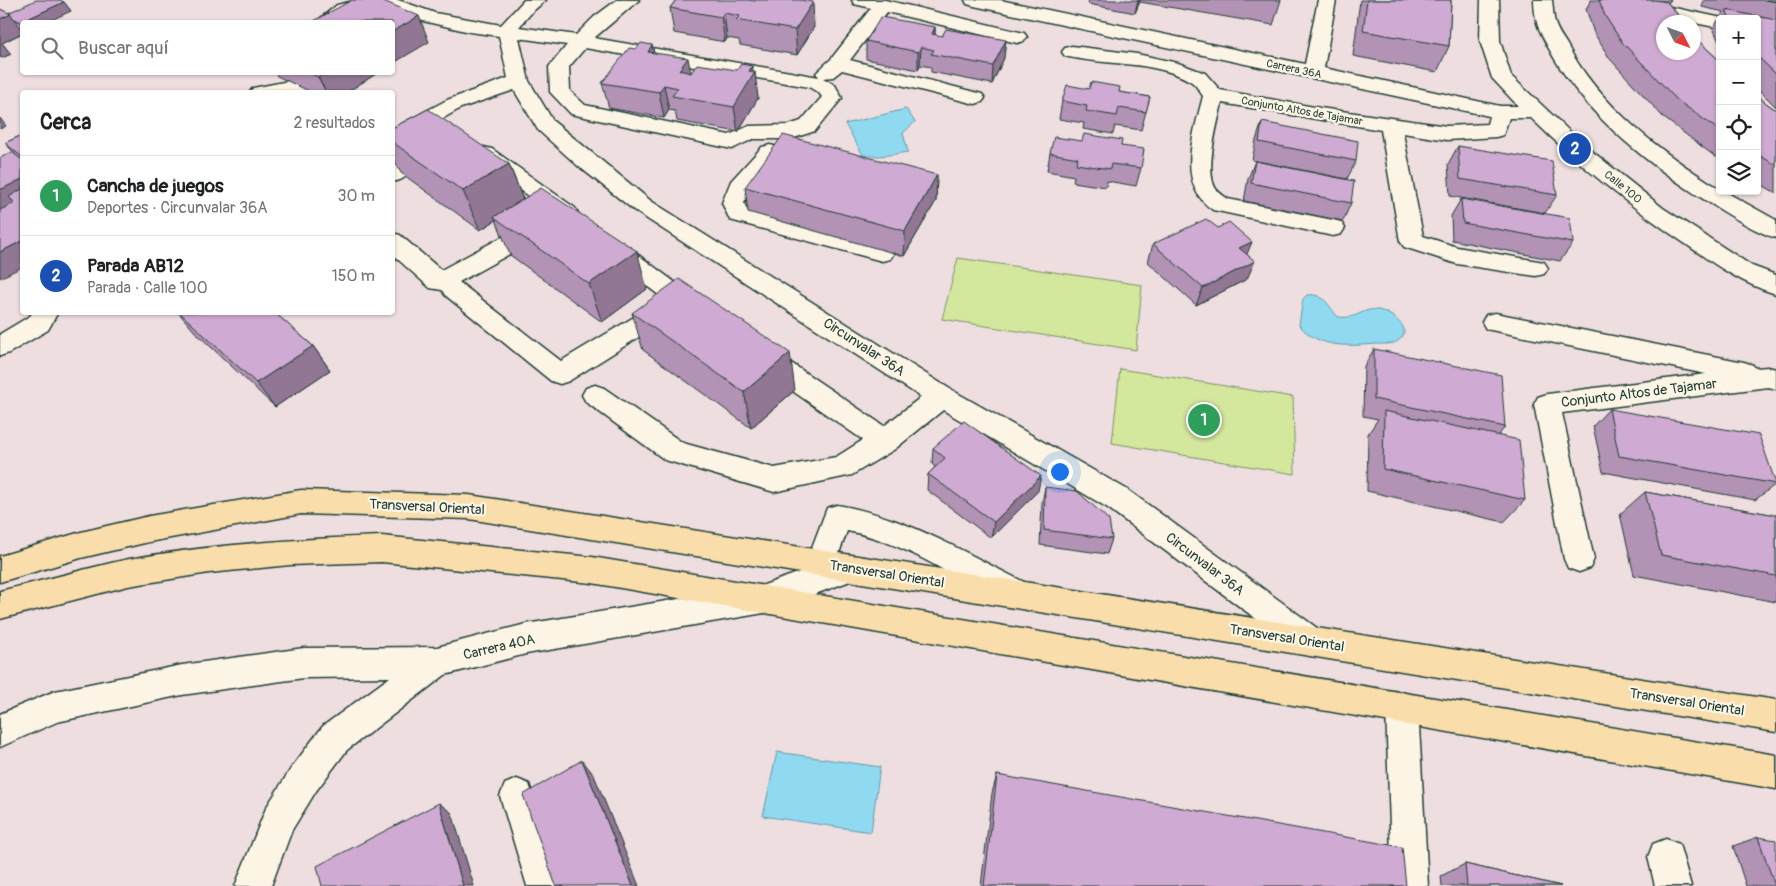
<!DOCTYPE html>
<html lang="es">
<meta charset="utf-8">
<style>
body{margin:0;font-family:Pangolin,sans-serif;background:#f2f2f2;color:#202124}
.controls{position:absolute;right:15px;top:15px;display:grid;overflow:hidden;border-radius:5px;box-shadow:0 1px 4px #0004}
.controls button{width:45px;height:45px;display:grid;place-items:center;padding:0;border:0;border-bottom:1px solid #e0e0e0;background:#fff;color:#202124;font:25px sans-serif}
.compass{position:absolute;left:1656px;top:15px;width:45px;height:45px;border-radius:50%;background:#fff;box-shadow:0 1px 4px #0004;rotate:132deg}
.you{position:absolute;left:1059px;top:471px;width:18px;height:18px;margin:-12px;border:4px solid #fff;border-radius:50%;background:#1a73e8;box-shadow:0 0 0 8px #1a73e833}
.badge{display:grid;place-items:center;width:32px;height:32px;border-radius:50%;background:#111827;color:#fff;font-size:16px;font-weight:700}
.pin{position:absolute;translate:-50% -50%;border:2px solid #fff;box-shadow:0 1px 5px #0006}
.list{margin:0;padding:0;list-style:none}
h2{display:flex;justify-content:space-between;align-items:center;height:65px;margin:0;padding:0 20px;font-size:21px}
h2 small{font-size:16px;font-weight:400;color:#757577}
.list li{display:grid;grid-template-columns:32px 1fr auto;gap:15px;align-items:center;box-sizing:border-box;height:80px;padding:0 20px;border-top:1px solid #e0e0e0}
.list b{display:block;font-size:19px;white-space:nowrap}
.list p{margin:0;font-size:16px;white-space:nowrap;color:#757577}
.list em{font-size:16px;font-style:normal;color:#757577}
.icon{flex:none;width:28px;height:28px;fill:none;stroke:currentColor;stroke-width:2;stroke-linecap:round;stroke-linejoin:round}
.map{position:relative;flex:none;width:1776px;height:886px;overflow:hidden}
.search{position:absolute;background:#fff;box-shadow:0 1px 4px #0004;left:20px;top:20px;width:375px;height:55px;display:flex;align-items:center;gap:12px;box-sizing:border-box;padding:0 18px;border-radius:5px;color:#757577;font-size:19px}
.panel{position:absolute;background:#fff;box-shadow:0 1px 4px #0004;left:20px;top:90px;width:375px;height:225px;border-radius:5px}
.map>svg:first-child{display:block}
.green{fill:#d3e89c;stroke:#799268}
.water{fill:#90daf1;stroke:#639ba5}
.lines{fill:none;stroke-linecap:round;stroke-linejoin:round}
.minor-casing{stroke:#1f3d34;stroke-width:3}
.major-casing{stroke:#1f3d34;stroke-width:3}
.minor{fill:#fcf5e5;fill-rule:evenodd}
.major{fill:#f9deab;fill-rule:evenodd}
.wall{fill:#b292b5;stroke:#1f3d34}
.shaded-wall{fill:#917794;stroke:#1f3d34}
.building{fill:#cfaad3;stroke:#1f3d34}
.labels{text-anchor:middle;dominant-baseline:central;stroke-width:4.5;stroke-linejoin:round;paint-order:stroke}
.far-street-label{font-size:11px;fill:#1f3d34;stroke:#fcf5e5}
.street-label{font-size:14px;fill:#1f3d34;stroke:#fcf5e5}
</style>
<div class="map">
<svg width="1776" height="886" viewBox="0 0 1776 886">
<rect width="100%" height="100%" fill="#eedee0"/>
<filter id="ink" filterUnits="userSpaceOnUse"><feTurbulence type="fractalNoise" baseFrequency=".02" numOctaves="2"/><feDisplacementMap in="SourceGraphic" scale="10" xChannelSelector="R" yChannelSelector="G"/><feConvolveMatrix kernelMatrix="1 2 1 2 8 2 1 2 1" color-interpolation-filters="sRGB"/></filter>
<g filter="url(#ink)">
<!-- green -->
<g class="green">
<polygon points="958,258 1142,285 1136,350 942,319"/>
<polygon points="1120,369 1293,397 1295,474 1112,443"/>
</g>
<!-- water -->
<g class="water">
<path d="M906 109 915 122 903 133 908 152C893 154 877 158 863 155L845 124Z"/>
<path d="M1307 295C1325 293 1328 306 1338 317 1358 320 1363 307 1378 310 1389 312 1415 328 1399 340 1394 345 1384 344 1377 344 1348 346 1319 349 1299 325L1303 299Z"/>
<polygon points="777,752 880,767 871,832 763,816"/>
</g>
<g class="lines">
<defs>
<g id="minor">
<path d="M358 0H398L435 13 501 25 524 0H546L533 11 519 27 576 35 594 17 617 0H639L594 38 819 77 816 73 831 59 871 8 854 4 852 0H885L1024 33 1027 37 1024 41 1017 43 887 12 850 60 982 94 985 98 982 102 975 104 842 70 833 77 823 78 835 85 842 98 815 131 791 139H753L732 149 571 114 550 92 549 67 567 45 519 38 529 81 553 121 651 201 950 389 1128 490 1321 631 1326 641 1321 651 1310 656 1299 651 1108 508 943 410 895 449 852 475 774 492 665 460 586 402 582 395 586 388 595 385 604 388 683 443 774 468 836 457 863 440 754 364 750 357 754 350 763 347 772 350 884 426 921 397 635 211 577 165 538 130 514 90 461 108 400 143 392 145V129L447 100 508 78 499 36 470 32 423 21 389 9 372 8 351 13 337 22H316L337 5ZM585 48 809 87 819 93 822 97 801 121 789 125 749 126 729 135 585 105 570 91 569 67Z"/>
<path d="M965 0H1000L1305 64 1318 0H1336L1324 68 1500 106H1518L1492 78 1480 41 1481 0H1499L1500 41 1511 76 1583 144 1663 208 1752 266 1776 275V294C1743 284 1717 266 1690 247 1633 209 1580 166 1531 118H1509L1503 135 1496 137 1447 140 1403 133 1423 236 1457 247 1544 262 1548 268 1544 274 1536 276 1457 264 1404 247 1400 241 1381 130 1222 103C1218 122 1204 171 1216 189 1219 193 1224 196 1228 199L1333 220 1341 222 1345 228 1341 234 1333 236 1213 210C1175 184 1194 133 1203 96 1199 91 1196 84 1190 81 1155 60 1104 66 1065 56L1062 52 1065 48 1072 46 1137 54 1178 63 1205 73 1220 90 1320 108 1447 126 1487 124 1489 116 974 6 967 4Z"/>
<path d="M1534 0H1552C1553 8 1553 15 1555 23 1557 30 1562 37 1566 43 1599 106 1661 152 1720 189V191H1724L1776 220V238C1756 232 1736 219 1718 208 1653 169 1584 116 1548 47 1544 39 1539 31 1537 23 1535 15 1534 8 1534 0Z"/>
<polygon points="1600,0 1637,0 1727,19 1720,19 1720,28 1609,6 1602,4"/>
<polygon points="294,80 311,88 314,92 250,92 253,88"/>
<polygon points="433,145 441,147 444,152 441,157 400,180 392,182 392,165 425,147"/>
<polygon points="770,145 778,147 781,152 749,188 744,203 747,210 890,247 894,253 890,259 882,261 730,220 722,203 731,181 762,147"/>
<polygon points="484,147 492,149 575,208 578,213 575,218 567,221 559,218 476,159 473,154 476,149"/>
<path d="M538 220 546 222 550 228 546 234 459 282 561 361 664 299 605 254 601 248 605 242 613 240 621 242 704 304 707 310 704 316C693 320 687 317 678 310L677 313 569 381 560 384 551 381 445 295 442 290 430 288 392 254V233L400 235 441 270 530 222Z"/>
<polygon points="33,312 58,312 48,330 9,353 0,356 0,334 30,316"/>
<polygon points="1495,313 1744,362 1753,365 1755,368 1768,367 1776,369 1776,389 1768,387 1562,413 1594,559 1590,568 1579,572 1568,568 1564,559 1534,404 1538,397 1547,394 1706,374 1486,329 1482,322 1486,315"/>
<path d="M837 505C905 516 963 552 1024 582L1028 592 1024 602 1013 606 1002 602C954 577 900 540 847 531L837 559 850 555 861 559 865 568 861 577 764 613 526 654 445 675 347 750 316 791 292 830 271 886H235L266 808 292 767 323 726 390 677 304 678 182 695 57 722 0 747V714L55 691 182 665 304 648 437 647 526 624 764 585 809 569 806 563 827 508Z"/>
<polygon points="1402,692 1414,697 1418,708 1428,886 1392,886 1386,708 1390,697"/>
<polygon points="517,779 529,784 563,886 527,886 500,796 505,784"/>
<polygon points="1666,839 1679,844 1691,886 1655,886 1648,857 1653,844"/>
</g>
<g id="major">
<polygon points="301,490 469,495 1776,700 1776,732 469,519 301,514 149,542 81,558 0,582 0,556 81,532 149,516"/>
<path d="M382 536 592 557 1776 755V789L592 583 382 562 290 565 209 573 128 586 0 619V591C43 581 86 568 129 559 213 544 297 539 382 536Z"/>
</g>
</defs>
<!-- minor casing -->
<use href="#minor" class="minor-casing"/>
<!-- major casing -->
<use href="#major" class="major-casing"/>
<!-- minor -->
<use href="#minor" class="minor"/>
<!-- major -->
<use href="#major" class="major"/>
</g>
<!-- wall -->
<g class="wall">
<polygon points="676,0 814,27 797,55 740,45 739,40 727,38 725,42 674,33 670,8"/>
<polygon points="1089,0 1281,0 1273,25 1140,2 1135,13 1088,4"/>
<polygon points="1360,0 1451,0 1449,46 1437,72 1353,56"/>
<polygon points="1591,0 1671,0 1668,3 1706,48 1720,61 1720,159 1713,155 1664,118 1610,59 1594,33 1586,9"/>
<polygon points="1704,0 1776,0 1776,107 1757,88 1757,19 1720,19 1720,44 1713,28 1724,12 1702,7"/>
<polygon points="64,2 71,11 22,22 22,28 20,27 22,30 22,33 2,43 11,54 2,58 0,57 0,9 8,13"/>
<polygon points="935,27 935,35 1004,58 992,84 931,72 931,67 920,65 918,70 866,59 866,41"/>
<polygon points="652,45 654,53 691,72 737,70 753,72 758,98 738,132 677,121 675,111 669,110 664,118 609,108 602,83 636,49"/>
<polygon points="275,72 379,72 347,92 311,92 277,76"/>
<polygon points="1089,89 1119,92 1150,97 1141,130 1115,126 1113,134 1083,129 1084,123 1059,119 1062,101"/>
<polygon points="1757,95 1766,103 1776,110 1776,193 1757,182"/>
<polygon points="1262,122 1356,161 1347,179 1252,160 1256,140"/>
<polygon points="392,128 509,164 523,199 647,289 602,322 510,255 496,220 480,230 401,173 392,156"/>
<polygon points="22,135 22,267 16,155 5,143"/>
<polygon points="1082,141 1121,146 1141,168 1136,186 1107,181 1106,187 1073,182 1074,176 1047,171 1050,153"/>
<polygon points="1458,146 1557,195 1545,213 1450,196 1448,164"/>
<polygon points="1255,161 1351,203 1343,221 1244,201 1248,179"/>
<polygon points="937,175 936,201 904,256 748,212 745,187"/>
<polygon points="1461,199 1573,243 1560,261 1452,240 1451,216"/>
<polygon points="1153,244 1247,255 1247,279 1196,305 1148,262"/>
<polygon points="178,312 274,312 313,346 330,370 275,407 195,332"/>
<polygon points="632,313 795,390 751,428 643,350"/>
<polygon points="1374,349 1505,427 1498,436 1525,500 1504,522 1367,491 1368,434 1378,419 1363,416 1364,366"/>
<polygon points="1609,409 1776,484 1755,500 1603,472 1593,426"/>
<polygon points="933,448 1038,491 991,538 927,490 928,474 935,467 932,464"/>
<polygon points="1045,487 1112,539 1107,554 1040,545 1042,503"/>
<polygon points="1645,492 1776,515 1776,602 1634,575 1620,514"/>
<polygon points="997,775 1406,886 981,886 992,793"/>
<polygon points="1758,837 1776,886 1746,886 1733,846"/>
<polygon points="1465,864 1561,886 1442,886 1441,876"/>
</g>
<!-- shaded-wall -->
<g class="shaded-wall">
<polygon points="1138,0 1140,0 1135,13"/>
<polygon points="64,2 71,11 47,22 22,22 22,24 21,22"/>
<polygon points="813,2 814,27 797,55 795,30"/>
<polygon points="724,13 727,38 725,42 721,17"/>
<polygon points="11,14 22,30 22,33 2,43 11,54 2,58 0,56 0,19"/>
<polygon points="419,16 429,42 392,64 392,32"/>
<polygon points="935,27 935,45 932,34"/>
<polygon points="1006,40 1004,58 992,84 993,66"/>
<polygon points="652,45 658,70 648,52"/>
<polygon points="921,47 920,65 918,70 918,52"/>
<polygon points="688,58 693,84 679,70"/>
<polygon points="752,66 754,75 755,72 758,98 738,132 734,107 749,71"/>
<polygon points="325,72 379,72 347,92 326,92 318,77"/>
<polygon points="664,85 669,110 664,118 659,92"/>
<polygon points="0,118 6,126 0,129"/>
<polygon points="509,164 524,202 494,217 496,220 480,230 463,191"/>
<polygon points="937,175 936,201 904,256 905,231"/>
<polygon points="22,179 22,205 0,216 0,190"/>
<polygon points="22,241 22,267 0,278 0,252"/>
<polygon points="1252,242 1245,259 1239,248"/>
<polygon points="637,251 647,289 602,322 589,284"/>
<polygon points="1255,261 1247,279 1196,305 1203,288"/>
<polygon points="313,346 330,370 275,407 256,383"/>
<polygon points="790,353 795,390 751,428 744,392"/>
<polygon points="1041,476 1038,491 991,538 994,522"/>
<polygon points="582,760 594,775 639,886 633,886"/>
<polygon points="439,803 452,813 474,886 463,886"/>
</g>
<!-- building -->
<g class="building">
<polygon points="36,0 60,0 64,2 21,22 13,18 11,14 8,13"/>
<polygon points="352,0 381,0 419,16 392,32 392,22 312,22"/>
<polygon points="676,0 748,0 755,1 755,0 800,0 813,2 795,30 736,20 740,16 724,13 721,17 670,8"/>
<polygon points="1367,0 1451,0 1449,46 1363,31"/>
<polygon points="1599,0 1655,0 1667,2 1684,22 1664,22 1664,52 1694,52 1694,33 1706,48 1720,61 1720,131 1677,100 1622,42 1605,16"/>
<polygon points="1766,0 1776,0 1776,2"/>
<polygon points="0,9 11,14 0,19"/>
<polygon points="1726,10 1776,20 1776,74 1757,56 1757,19 1730,19"/>
<polygon points="881,17 935,27 932,34 942,36 946,29 1006,40 993,66 931,54 934,50 921,47 918,52 866,41"/>
<polygon points="641,43 652,45 648,52 688,58 679,70 691,73 697,64 737,70 741,64 752,66 749,71 755,72 734,107 672,96 678,88 664,85 659,92 602,83 629,48 636,49"/>
<polygon points="308,72 325,72 318,77"/>
<polygon points="1091,82 1120,87 1119,92 1150,97 1146,112 1119,108 1117,116 1086,111 1087,106 1062,101 1067,85 1089,89"/>
<polygon points="1757,95 1766,103 1776,110 1776,165 1757,154"/>
<polygon points="428,109 509,164 463,191 392,142 392,128"/>
<polygon points="1262,122 1358,141 1356,161 1259,142"/>
<polygon points="1084,134 1122,140 1121,146 1144,149 1141,168 1111,164 1110,169 1076,164 1078,158 1050,153 1054,137 1082,141"/>
<polygon points="22,135 22,157 5,143"/>
<polygon points="783,135 937,175 905,231 745,187"/>
<polygon points="1458,146 1552,161 1557,195 1460,179"/>
<polygon points="12,152 22,160 22,179 0,190 0,158"/>
<polygon points="1255,161 1354,181 1351,203 1251,183"/>
<polygon points="541,188 637,251 589,284 494,217"/>
<polygon points="22,189 22,241 0,252 0,210 15,203 9,197"/>
<polygon points="1461,199 1570,218 1573,243 1463,223"/>
<polygon points="1206,219 1218,228 1229,222 1252,242 1239,248 1255,261 1203,288 1153,244"/>
<polygon points="679,279 790,353 744,392 632,313"/>
<polygon points="179,312 274,312 313,346 256,383"/>
<polygon points="1374,349 1501,375 1505,427 1374,399"/>
<polygon points="1609,409 1759,435 1776,484 1619,456"/>
<polygon points="1384,411 1519,440 1525,500 1383,469"/>
<polygon points="964,421 1041,476 994,522 928,474 945,458 933,448"/>
<polygon points="1045,487 1077,491 1109,520 1112,539 1044,530"/>
<polygon points="1645,492 1776,515 1776,576 1661,555"/>
<polygon points="582,760 633,886 556,886 523,795"/>
<polygon points="997,775 1402,847 1406,886 984,886"/>
<polygon points="439,803 463,886 322,886 317,866"/>
<polygon points="1758,837 1776,840 1776,886 1775,886"/>
<polygon points="1465,864 1561,886 1467,886"/>
</g>
</g>
<g class="labels">
<!-- far-street labels -->
<g class="far-street-label">
<text transform="translate(1294 69) rotate(12)">Carrera 36A</text>
<text transform="translate(1302 111) rotate(10)">Conjunto Altos de Tajamar</text>
<text transform="translate(1623 187) rotate(39)">Calle 100</text>
</g>
<!-- street labels -->
<g class="street-label">
<text transform="translate(864 347) rotate(33)">Circunvalar 36A</text>
<text transform="translate(1639 393) rotate(-7)">Conjunto Altos de Tajamar</text>
<text transform="translate(427 507) rotate(3)">Transversal Oriental</text>
<text transform="translate(1205 564) rotate(37)">Circunvalar 36A</text>
<text transform="translate(887 574) rotate(9)">Transversal Oriental</text>
<text transform="translate(1287 638) rotate(9)">Transversal Oriental</text>
<text transform="translate(499 647) rotate(-13)">Carrera 40A</text>
<text transform="translate(1687 702) rotate(9)">Transversal Oriental</text>
</g>
</g>
</svg>
<div class="controls">
<button>+</button>
<button>−</button>
<button><svg class="icon" aria-label="locate" viewBox="0 0 24 24"><circle cx="12" cy="12" r="6"/><path d="M12 2v4M12 18v4M2 12h4M18 12h4"/></svg></button>
<button><svg class="icon" aria-label="layers" viewBox="0 0 24 24"><path d="M12 4l9 5-9 5-9-5zM3 14l9 5 9-5"/></svg></button>
</div>
<svg class="compass" viewBox="-18 -18 36 36"><path d="M0-13l5 13h-10z" fill="#e53935"/><path d="M0 13l5-13h-10z" fill="#757577"/></svg>
<div class="you"></div>
<div class="pin badge" style="left:1204px;top:420px;background:#2e9e5b">1</div>
<div class="pin badge" style="left:1575px;top:149px;background:#1a4fb4">2</div>
<div class="search"><svg class="icon" aria-label="search" viewBox="0 0 24 24"><circle cx="10" cy="10" r="6"/><path d="M15 15l6 6"/></svg>Buscar aquí</div>
<section class="panel">
<h2>Cerca<small>2 resultados</small></h2>
<ul class="list">
<li><span class="badge" style="background:#2e9e5b">1</span><div><b>Cancha de juegos</b><p>Deportes · Circunvalar 36A</p></div><em>30 m</em></li>
<li><span class="badge" style="background:#1a4fb4">2</span><div><b>Parada AB12</b><p>Parada · Calle 100</p></div><em>150 m</em></li>
</ul>
</section>
</div>
